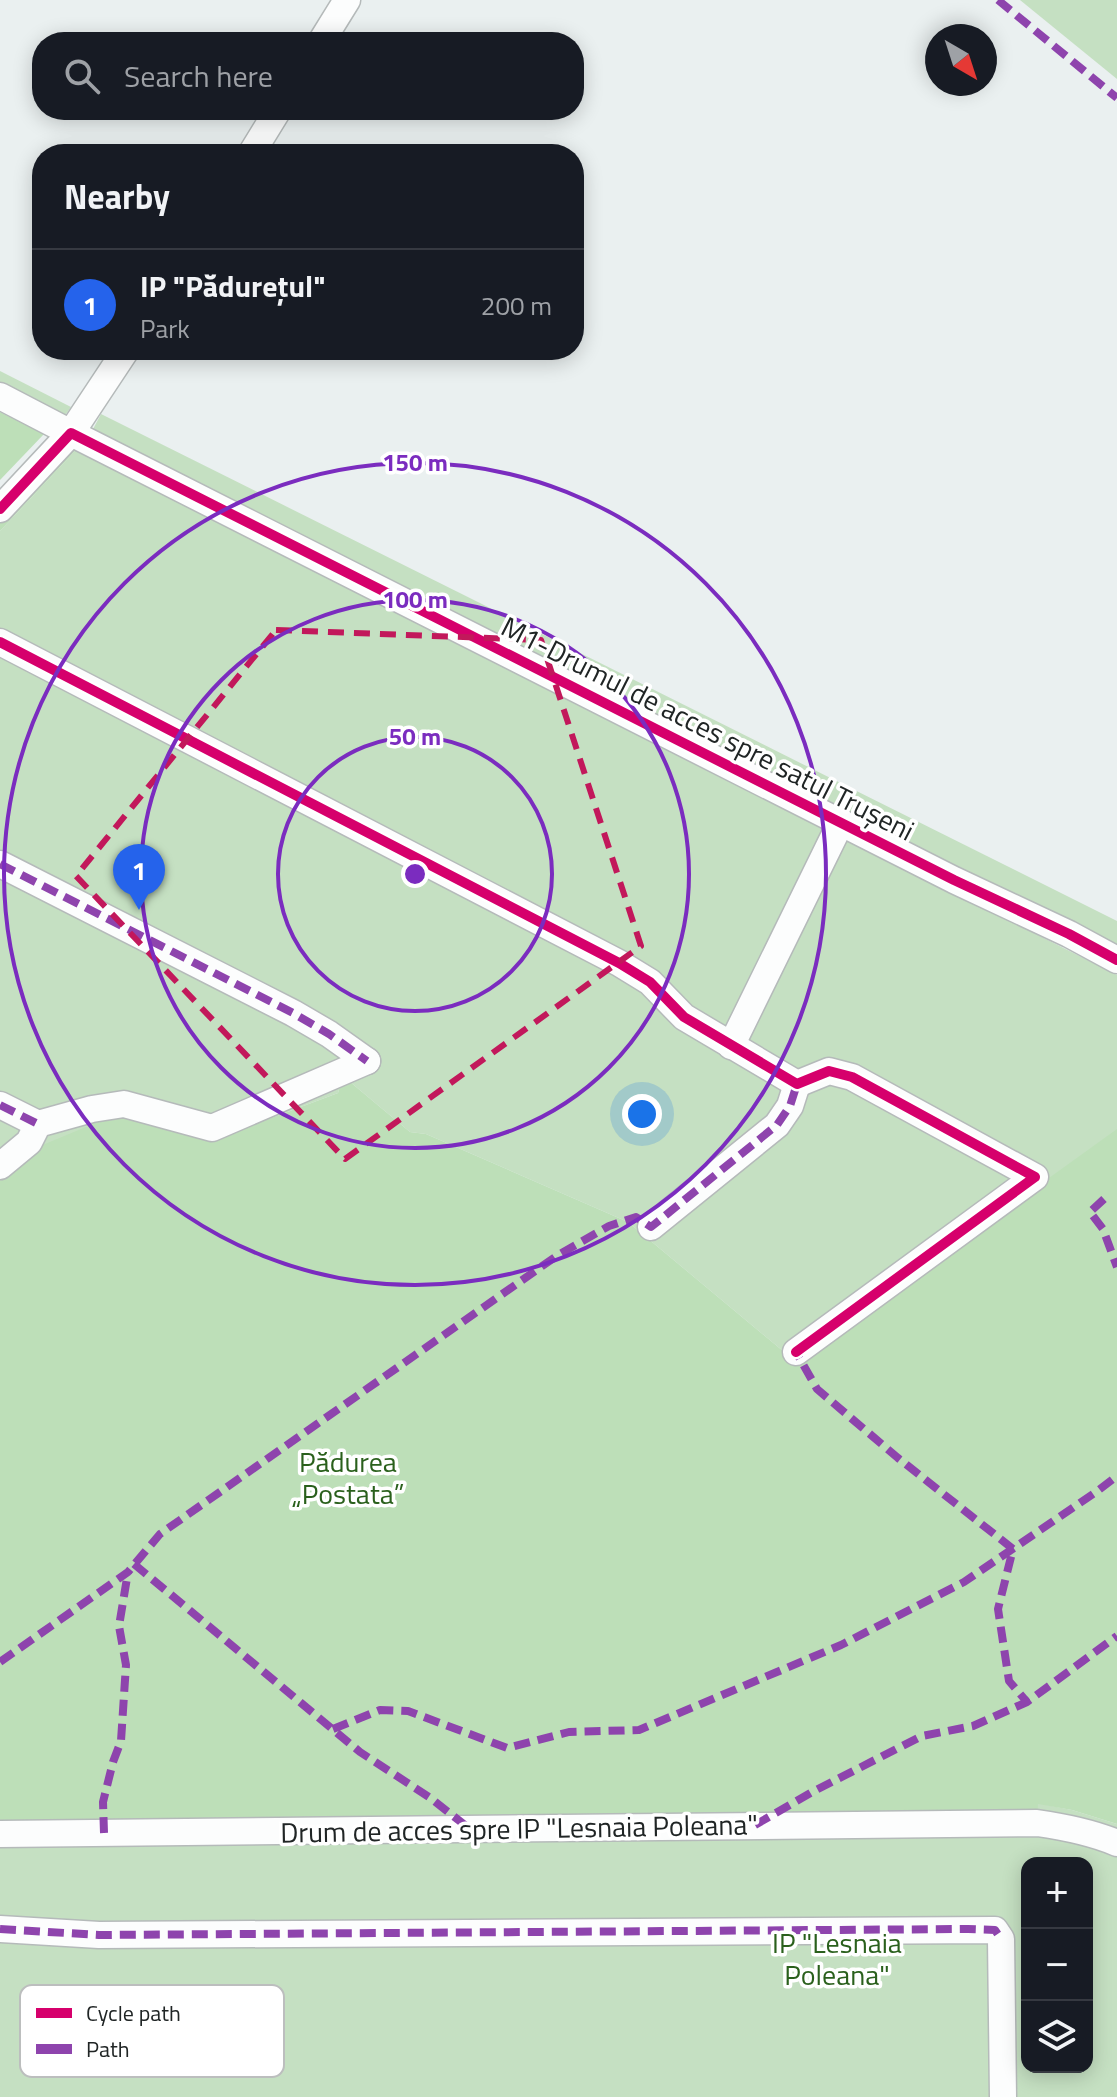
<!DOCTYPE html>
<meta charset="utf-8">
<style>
body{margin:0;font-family:"Titillium Web",sans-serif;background:#20242c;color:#f1f3f6}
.controls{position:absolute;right:24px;bottom:24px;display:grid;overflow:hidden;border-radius:16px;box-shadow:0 4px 20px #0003}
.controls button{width:72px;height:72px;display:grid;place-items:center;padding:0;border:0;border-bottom:2px solid #363941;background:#171b24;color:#f1f3f6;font:40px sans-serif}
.compass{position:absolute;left:925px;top:24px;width:72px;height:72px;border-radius:50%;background:#171b24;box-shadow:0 4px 20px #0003;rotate:141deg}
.you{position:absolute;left:642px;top:1114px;width:28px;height:28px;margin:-20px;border:6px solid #fff;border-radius:50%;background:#1a73e8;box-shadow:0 0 0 12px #1a73e833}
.badge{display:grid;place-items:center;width:52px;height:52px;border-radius:50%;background:#2563eb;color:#fff;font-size:26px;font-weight:700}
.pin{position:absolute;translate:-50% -66px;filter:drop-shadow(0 2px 4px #0008)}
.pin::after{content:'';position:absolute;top:42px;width:28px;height:24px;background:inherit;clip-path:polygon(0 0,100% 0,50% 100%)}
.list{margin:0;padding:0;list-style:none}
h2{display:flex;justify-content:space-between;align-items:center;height:104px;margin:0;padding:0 32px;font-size:34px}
h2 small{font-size:26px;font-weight:400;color:#9ea1a6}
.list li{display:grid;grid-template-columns:52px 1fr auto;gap:24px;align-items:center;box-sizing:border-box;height:112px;padding:0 32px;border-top:2px solid #363941}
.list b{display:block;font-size:30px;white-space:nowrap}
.list p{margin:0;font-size:26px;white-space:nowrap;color:#9ea1a6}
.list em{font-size:26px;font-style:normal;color:#9ea1a6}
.icon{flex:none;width:44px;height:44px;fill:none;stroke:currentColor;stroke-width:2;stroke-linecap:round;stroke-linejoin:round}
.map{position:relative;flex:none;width:1117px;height:2097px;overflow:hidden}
.search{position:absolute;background:#171b24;box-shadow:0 4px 20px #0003;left:32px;top:32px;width:552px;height:88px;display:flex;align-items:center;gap:20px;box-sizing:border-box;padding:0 28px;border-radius:32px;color:#9ea1a6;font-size:30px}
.panel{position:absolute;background:#171b24;box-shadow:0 4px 20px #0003;left:32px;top:144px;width:552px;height:216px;border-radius:32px}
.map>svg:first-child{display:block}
.green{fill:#c5e0c2;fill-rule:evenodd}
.forest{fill:#bddfb8}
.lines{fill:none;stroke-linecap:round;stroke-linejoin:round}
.minor-casing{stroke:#b5baba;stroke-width:29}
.minor{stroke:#fcfdfd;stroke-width:26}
.quiet{stroke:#8e44ad;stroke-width:8;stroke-dasharray:16 8;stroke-linecap:butt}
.cycleway-casing{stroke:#fff;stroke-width:15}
.cycleway{stroke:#d6006c;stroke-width:10}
.marked{fill:none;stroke:#c2185b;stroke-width:6;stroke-dasharray:16 10;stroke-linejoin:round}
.ring{fill:none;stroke:#7b2cbf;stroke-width:4}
.labels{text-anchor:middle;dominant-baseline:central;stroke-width:7;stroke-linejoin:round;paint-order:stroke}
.street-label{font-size:28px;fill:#202525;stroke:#fff}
.park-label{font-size:28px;fill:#2a601c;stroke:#fff}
.key{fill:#fff;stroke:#bcbebe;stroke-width:2}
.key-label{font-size:22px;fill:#202525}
.centre{fill:#7b2cbf;stroke:#fff;stroke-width:4}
.ring-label{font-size:24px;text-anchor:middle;font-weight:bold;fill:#7b2cbf;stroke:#fff;stroke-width:7;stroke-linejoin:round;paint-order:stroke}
</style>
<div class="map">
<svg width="1117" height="2097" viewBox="0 0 1117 2097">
<rect width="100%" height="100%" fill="#eaf0f0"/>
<!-- green -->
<g class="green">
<polygon points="1020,0 1117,0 1117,79"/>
<polygon points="0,371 71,407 61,421 0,390"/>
<polygon points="101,414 1117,921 1117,951 92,431"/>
<polygon points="76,450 1117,975 1117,1317 795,1361 628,1222 426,1134 410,1132 343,1076 338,1093 218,1138 0,1177 0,531"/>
<path d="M1037 1803 1072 1810 1117 1824V2097H0V1829ZM1027 1863H1087V2067H1027Z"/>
</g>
<!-- forest -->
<g class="forest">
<polygon points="0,412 44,434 0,480"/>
<polygon points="76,450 0,531 0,519 65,451"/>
<polygon points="343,1076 410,1132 426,1134 628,1222 795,1361 1117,1129 1117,1824 1072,1810 1038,1804 1037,1816 0,1828 0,1177 33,1149 117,1114 218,1138 338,1093"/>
</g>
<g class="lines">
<defs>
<g id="minor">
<polyline points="321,42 347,0"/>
<polyline points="251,154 278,110"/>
<polyline points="0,396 71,433 126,350"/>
<polyline points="0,509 71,433 954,880 1069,934 1117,960"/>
<polyline points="0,642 619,963 650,982 684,1017 797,1084 829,1071 852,1077 1035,1177 796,1352"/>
<polyline points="0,864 293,1013 329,1034 367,1061"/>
<polyline points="731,1046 841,822"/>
<polyline points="0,1105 38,1124"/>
<polyline points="0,1166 29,1142 38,1124 92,1109 124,1104 212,1128 367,1061"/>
<polyline points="651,1227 777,1125 790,1106 797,1084"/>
<path d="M0 1834 1037 1823C1065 1827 1091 1832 1117 1843"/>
<polyline points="0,1929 99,1935 995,1930 1001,1939 1003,2097"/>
</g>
</defs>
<!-- minor casing -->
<use href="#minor" class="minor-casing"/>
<!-- minor -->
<use href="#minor" class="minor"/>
<!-- quiet -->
<g class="quiet">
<polyline points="998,0 1117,98"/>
<polyline points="0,864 293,1013 329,1034 367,1061"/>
<polyline points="0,1105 38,1124"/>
<polyline points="1104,1199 1090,1212 1103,1229 1117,1267"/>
<polyline points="803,1347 796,1352 817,1389 898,1458 1013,1549 998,1609 1009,1681 1027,1702"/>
<polyline points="134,1564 360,1752 429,1797 470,1829"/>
<polyline points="0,1662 128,1572 160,1534 558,1255 609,1226 636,1217 651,1227 777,1125 790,1106 797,1084"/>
<polyline points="333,1729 380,1710 408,1711 507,1748 569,1732 639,1730 841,1645 964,1582 1096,1492 1117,1476"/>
<polyline points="755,1825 814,1791 922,1736 973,1726 1027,1702 1117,1636"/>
<polyline points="104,1833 103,1802 113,1762 121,1741 126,1665 119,1626 128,1572"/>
<polyline points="0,1929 99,1935 968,1929 995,1930 1001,1939"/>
</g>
<defs>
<g id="cycleway">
<polyline points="0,509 71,433 954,880 1069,934 1117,960"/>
<polyline points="0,642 619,963 650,982 684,1017 797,1084 829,1071 852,1077 1035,1177 796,1352"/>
</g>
</defs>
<!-- cycleway casing -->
<use href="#cycleway" class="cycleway-casing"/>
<!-- cycleway -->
<use href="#cycleway" class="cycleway"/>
</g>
<!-- marked area -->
<path class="marked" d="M276 630 541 640 641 946 345 1159 76 876Z"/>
<!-- distance rings -->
<g class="ring">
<circle cx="415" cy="874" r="137"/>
<circle cx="415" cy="874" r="274"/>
<circle cx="415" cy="874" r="411"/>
</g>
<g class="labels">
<!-- street labels -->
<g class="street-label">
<text transform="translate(708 728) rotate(27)">M1-Drumul de acces spre satul Trușeni</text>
<text transform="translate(519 1828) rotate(-1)">Drum de acces spre IP "Lesnaia Poleana"</text>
</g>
<!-- park labels -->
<g class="park-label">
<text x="348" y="1461">Pădurea<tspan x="348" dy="32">„Postata”</tspan></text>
<text x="837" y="1942">IP "Lesnaia<tspan x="837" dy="32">Poleana"</tspan></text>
</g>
</g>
<!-- legend -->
<rect x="20" y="1985" width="264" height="92" rx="12" class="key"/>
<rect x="36" y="2008" width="36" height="10" fill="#d6006c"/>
<rect x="36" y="2044" width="36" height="10" fill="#8e44ad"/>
<g class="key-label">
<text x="86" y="2021">Cycle path</text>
<text x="86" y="2057">Path</text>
</g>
<circle cx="415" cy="874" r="12" class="centre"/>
<g class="ring-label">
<text x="415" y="471">150 m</text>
<text x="415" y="608">100 m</text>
<text x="415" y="745">50 m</text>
</g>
</svg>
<div class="controls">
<button>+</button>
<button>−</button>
<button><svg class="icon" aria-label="layers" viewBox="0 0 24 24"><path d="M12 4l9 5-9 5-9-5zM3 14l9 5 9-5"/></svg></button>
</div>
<svg class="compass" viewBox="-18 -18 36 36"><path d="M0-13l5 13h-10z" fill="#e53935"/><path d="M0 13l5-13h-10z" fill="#9ea1a6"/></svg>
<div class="you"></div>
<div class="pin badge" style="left:139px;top:910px">1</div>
<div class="search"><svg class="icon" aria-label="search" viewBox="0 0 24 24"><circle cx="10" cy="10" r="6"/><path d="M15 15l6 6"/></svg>Search here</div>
<section class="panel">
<h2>Nearby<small></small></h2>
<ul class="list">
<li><span class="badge">1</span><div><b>IP &quot;Pădurețul&quot;</b><p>Park</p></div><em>200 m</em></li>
</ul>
</section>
</div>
